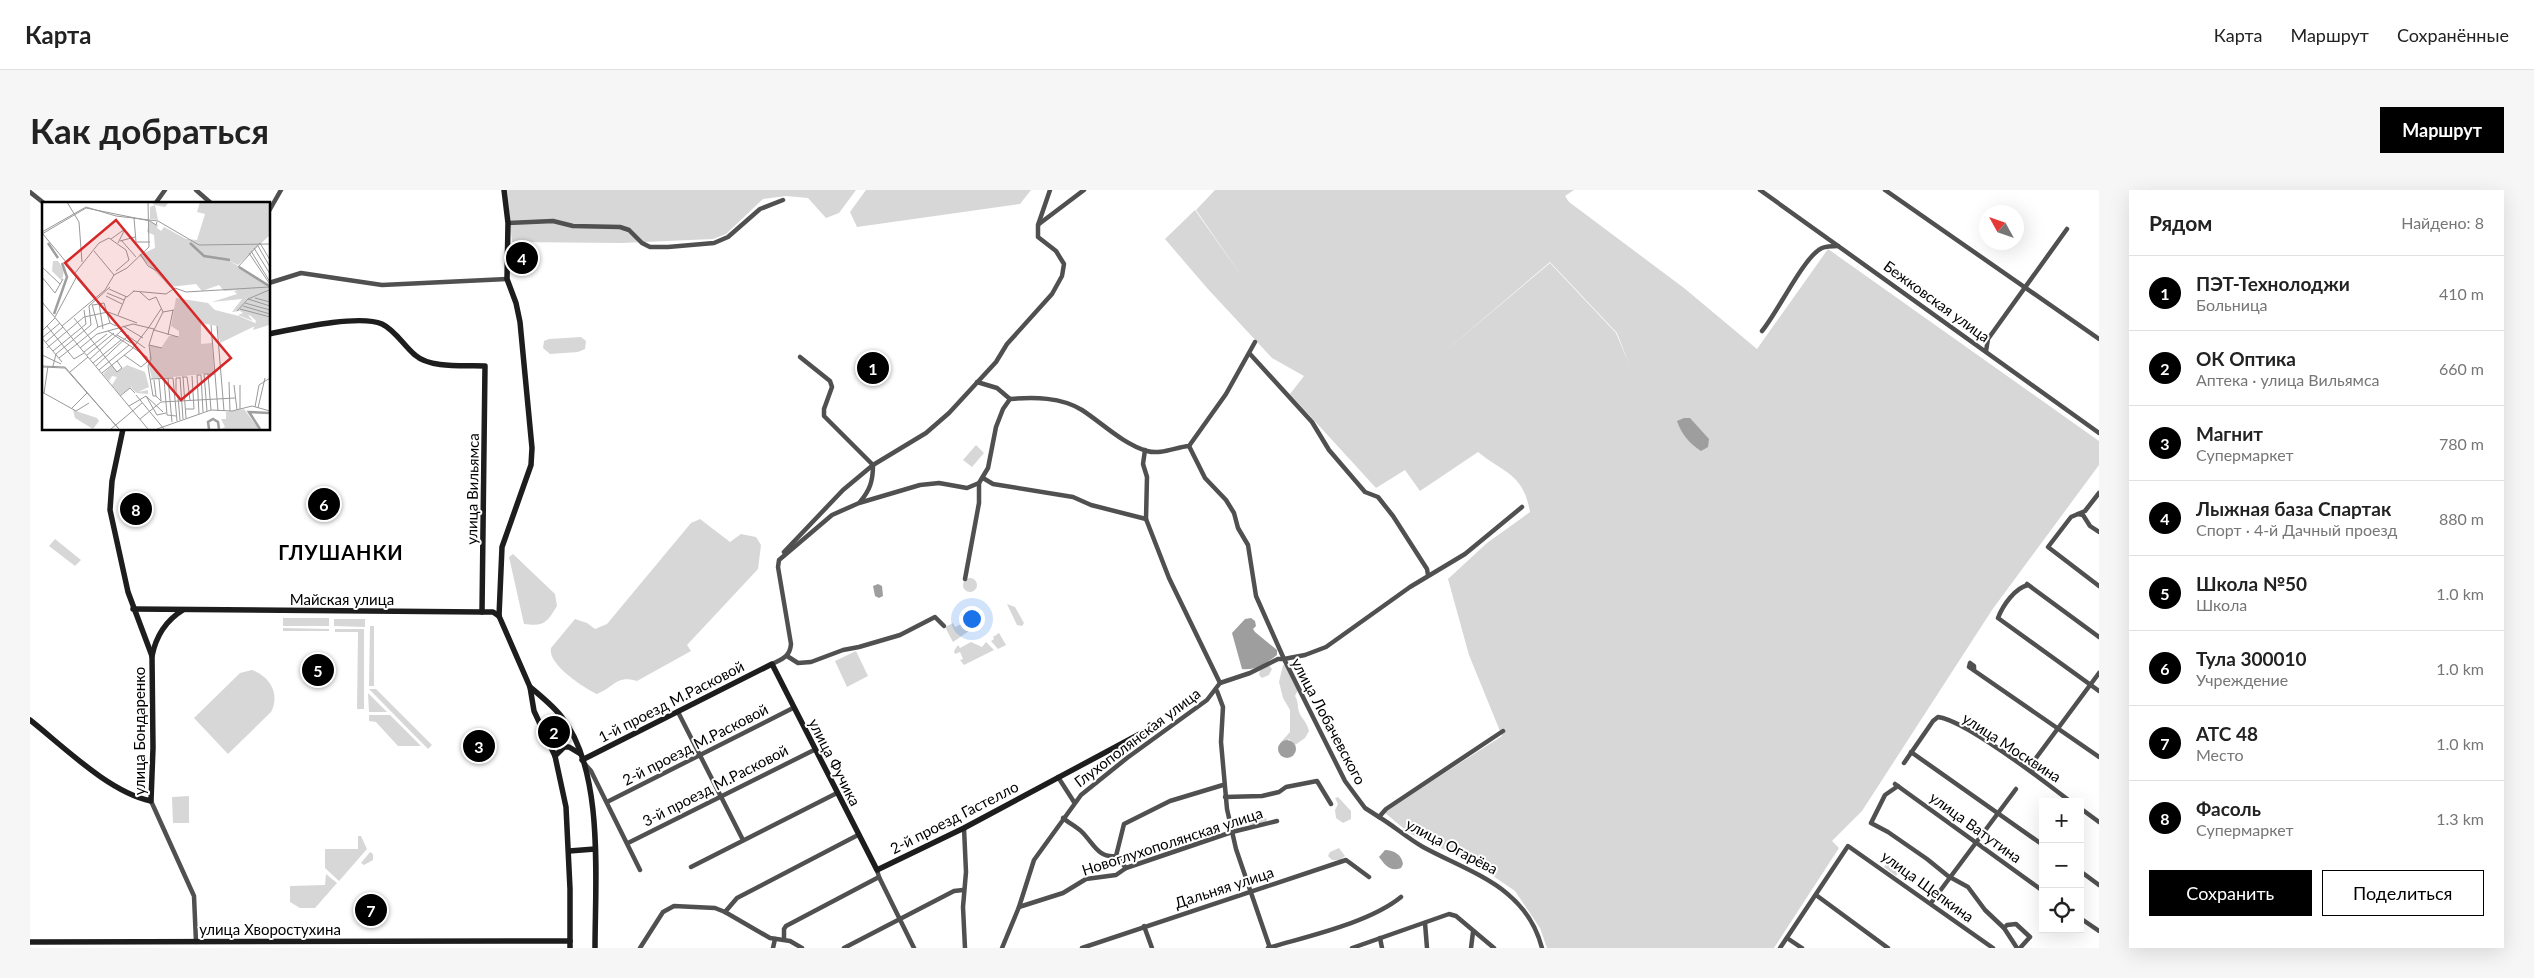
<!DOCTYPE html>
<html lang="ru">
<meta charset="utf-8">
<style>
body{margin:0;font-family:Lato,sans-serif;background:#f6f6f6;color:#222}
.controls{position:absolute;right:15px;bottom:15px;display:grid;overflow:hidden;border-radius:0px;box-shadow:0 5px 20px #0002}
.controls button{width:45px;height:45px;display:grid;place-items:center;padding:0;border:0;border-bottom:1px solid #e0e0e0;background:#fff;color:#222;font:25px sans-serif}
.compass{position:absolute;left:1949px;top:15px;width:45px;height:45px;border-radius:50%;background:#fff;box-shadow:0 5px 20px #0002;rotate:310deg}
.you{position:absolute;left:941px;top:428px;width:18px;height:18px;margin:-12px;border:4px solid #fff;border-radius:50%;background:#1a73e8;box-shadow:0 0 0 8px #1a73e833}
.badge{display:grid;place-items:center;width:32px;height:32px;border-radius:50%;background:#000;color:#fff;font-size:16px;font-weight:700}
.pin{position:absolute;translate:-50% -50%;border:2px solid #fff;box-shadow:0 1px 5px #0006}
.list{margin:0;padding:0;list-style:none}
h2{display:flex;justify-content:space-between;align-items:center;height:65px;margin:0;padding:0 20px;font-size:21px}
h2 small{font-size:16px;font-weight:400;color:#767676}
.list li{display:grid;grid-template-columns:32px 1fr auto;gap:15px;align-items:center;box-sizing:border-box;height:75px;padding:0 20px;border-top:1px solid #e0e0e0}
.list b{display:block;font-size:19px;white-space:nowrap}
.list p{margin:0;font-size:16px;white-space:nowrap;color:#767676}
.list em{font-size:16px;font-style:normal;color:#767676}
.actions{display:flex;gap:10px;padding:15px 20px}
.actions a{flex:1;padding:11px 0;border:1px solid #000;border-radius:0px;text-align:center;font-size:18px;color:#000}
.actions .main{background:#000;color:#fff}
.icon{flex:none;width:28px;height:28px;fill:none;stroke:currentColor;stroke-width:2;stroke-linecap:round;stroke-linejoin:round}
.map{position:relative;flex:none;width:2069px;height:758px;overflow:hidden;border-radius:0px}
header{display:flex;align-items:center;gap:30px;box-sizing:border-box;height:70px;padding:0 25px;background:#fff;border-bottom:1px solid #e0e0e0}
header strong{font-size:24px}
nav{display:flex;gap:28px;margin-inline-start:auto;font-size:18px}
.intro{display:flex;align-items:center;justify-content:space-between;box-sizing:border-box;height:120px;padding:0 30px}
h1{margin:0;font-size:35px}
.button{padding:12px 22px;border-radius:0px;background:#000;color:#fff;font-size:18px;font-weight:700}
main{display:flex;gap:30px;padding:0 30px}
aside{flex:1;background:#fff;border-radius:0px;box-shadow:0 5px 20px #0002}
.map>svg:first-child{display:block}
.green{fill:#d7d7d7;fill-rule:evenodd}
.water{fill:#9e9e9e}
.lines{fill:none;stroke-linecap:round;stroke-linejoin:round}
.street{stroke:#505050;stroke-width:4.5}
.secondary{stroke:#1d1d1d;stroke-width:5.5}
.labels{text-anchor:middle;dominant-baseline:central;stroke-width:4;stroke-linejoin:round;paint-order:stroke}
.street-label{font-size:15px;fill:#000;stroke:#fff}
.district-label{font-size:20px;font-weight:bold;letter-spacing:1px;fill:#000;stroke:#fff}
.inset-river{fill:none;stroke:#9e9e9e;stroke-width:2.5}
.inset-road{fill:none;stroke:#999;stroke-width:1}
.view{fill:#d62828;fill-opacity:0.15;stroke:#d62828;stroke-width:2.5}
.inset-edge{fill:none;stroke:#000;stroke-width:2.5}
</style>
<header>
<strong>Карта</strong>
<nav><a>Карта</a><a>Маршрут</a><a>Сохранённые</a></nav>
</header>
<div class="intro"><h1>Как добраться</h1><a class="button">Маршрут</a></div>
<main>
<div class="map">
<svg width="2069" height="758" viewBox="0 0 2069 758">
<rect width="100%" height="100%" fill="#fff"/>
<!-- green -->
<g class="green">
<polygon points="477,0 826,0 809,23 796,28 778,8 756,6 733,9 696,44 683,49 592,53 482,52"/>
<polygon points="836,0 1001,0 990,14 827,37 820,22"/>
<path d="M1185 0H1544L1535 6 1539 12 1654 98 1727 159 1798 59 2069 251V275L1962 420 1832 621 1802 651 1809 658 1744 758H1517L1510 738 1485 701 1447 675 1379 643 1354 622 1472 546 1439 465 1418 389 1457 353 1500 322C1493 283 1475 284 1448 262L1390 301 1375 280 1346 298 1260 204 1274 186 1242 168 1177 98 1135 49 1165 20 1215 91 1166 20ZM1520 72 1587 143 1599 174 1586 143 1520 73 1407 168Z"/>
<polygon points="551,147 556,151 555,159 548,162 520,164 513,158 514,151 519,149"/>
<polygon points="946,255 954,263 942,277 933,270"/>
<path d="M670 329 700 352 711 344 726 347 731 355 728 379 657 455 661 461 607 491C586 485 585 497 567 504 554 498 517 474 521 458L545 429 557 433 565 439 577 434 661 333Z"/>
<polygon points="25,349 51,370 45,376 19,356"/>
<path d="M483 364 525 404 527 416C517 432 515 437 494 434L479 367Z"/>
<circle cx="940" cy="395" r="7"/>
<polygon points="977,414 985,417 994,433 992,436 987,435"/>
<rect x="253" y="428" width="46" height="8"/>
<polygon points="304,429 335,429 335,437 304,436"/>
<polygon points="935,432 939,441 923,452 915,437 923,433 925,437"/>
<polygon points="340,436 344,436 344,496 339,496"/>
<polygon points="253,438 299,439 299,441 253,441"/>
<polygon points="305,439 334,439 334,519 327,519 328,442 305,442"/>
<polygon points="969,443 976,455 968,459 961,451 964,449 963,447"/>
<polygon points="941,452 952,457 956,452 964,460 934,475 930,470 933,469 930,462 925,464 924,461 928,455 930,458"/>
<polygon points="826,461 838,486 817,497 805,471"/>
<polygon points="1239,466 1238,474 1242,479 1239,485 1232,488 1229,485 1232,469"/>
<path d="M1253 475H1257L1262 490 1268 500 1265 506C1269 512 1267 516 1269 522 1272 529 1277 532 1279 541L1275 548 1265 555 1259 549 1254 553 1251 552 1260 542V520L1253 508 1249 492Z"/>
<path d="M222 480C241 487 250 505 241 522L198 564 164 528 210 483Z"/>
<polygon points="339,499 346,499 402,555 398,559"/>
<polygon points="338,503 357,522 339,522"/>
<polygon points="339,525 360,525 391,556 368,556 346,532 339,531"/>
<polygon points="159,606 159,633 143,633 142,607"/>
<polygon points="1308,607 1321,621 1321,629 1313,633 1306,628 1305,620 1308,614 1305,608"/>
<polygon points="1222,622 1237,629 1236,633 1222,636 1219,634"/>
<polygon points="328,646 331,646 337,659 309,691 295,678 295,659 328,659"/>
<polygon points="1309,658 1315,666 1310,670 1302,670 1298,666 1300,662"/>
<polygon points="340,662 343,664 343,670 334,675 331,673"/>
<polygon points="1860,668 1873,677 1866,686 1854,677"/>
<polygon points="296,684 307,693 285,718 270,718 260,712 260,696 295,695"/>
</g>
<!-- water -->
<g class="water">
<path d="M1654 228H1660L1679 249 1678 257 1671 261C1659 253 1652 245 1647 231Z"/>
<polygon points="848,394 852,396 853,406 849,408 845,406 843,396"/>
<path d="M1221 428 1225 431 1226 436 1223 439 1225 442 1247 460V465C1237 473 1225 481 1212 479L1202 443 1215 429Z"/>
<circle cx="1257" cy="559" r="9"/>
<path d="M1355 660C1364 660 1372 665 1373 674L1371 678C1360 682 1355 675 1349 667Z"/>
</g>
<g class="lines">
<!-- street -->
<g class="street">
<polyline points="166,0 182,14"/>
<polyline points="1730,0 2069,243"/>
<polyline points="1855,0 2069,149"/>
<polyline points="0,2 15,14"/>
<polyline points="125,14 135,0"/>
<polyline points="239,21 251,0"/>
<polyline points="478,33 523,31 543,36 590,37 599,40 612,53 620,57 638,57 684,53 698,47 730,19 753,10"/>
<polyline points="1009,34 1054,0"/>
<polyline points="239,93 271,83 352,95 477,89"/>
<path d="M1732 141C1748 122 1774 66 1792 58 1797 56 1803 56 1808 56"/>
<polyline points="1956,161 1958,149 2037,39"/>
<polyline points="1220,164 1282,232 1299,260 1335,302 1348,307 1363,326 1397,379 1398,385"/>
<path d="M770 167 800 191 802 197 794 219V226L843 275C843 291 840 300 830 312"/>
<polyline points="947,192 967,198 980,209"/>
<polyline points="1159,256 1175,288 1196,310 1204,323 1208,338 1218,355 1226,406 1254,469 1275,465 1296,457 1380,397 1435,364 1492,317"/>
<polyline points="1115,260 1113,274 1117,287 1116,329 1139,388 1190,493"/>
<polyline points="953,288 963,294 1043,307 1061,315 1116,329"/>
<polyline points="2069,303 2055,321 2041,327 2018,357 2069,396"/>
<polyline points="2048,324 2053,325 2060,336 2069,342"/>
<polyline points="754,362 813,300 843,275 896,243 919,223 966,172 977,154 1022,104 1032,86 1034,74 1026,61 1008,47 1008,35 1020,0"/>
<polyline points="935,389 949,313 949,293"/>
<polyline points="1997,394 2069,447"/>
<path d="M1998 395C1985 398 1973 415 1968 428L2069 501"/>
<polyline points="757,466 768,473 781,472 813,460 829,457 870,445 905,427 914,436"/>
<path d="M742 474C752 469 760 467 761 454L748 377 749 370 802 325 829 313 890 295 909 293 937 298 949 293 958 278 966 237 973 219 980 209C1004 207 1031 207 1052 220 1072 233 1093 254 1117 261 1131 265 1146 257 1159 256L1196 204 1225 152"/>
<polyline points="1944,480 1944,476 1940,473 1939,477 2069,567"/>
<polyline points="1187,501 1193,517 1191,552 1197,619 1206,659 1240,758"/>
<polyline points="648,522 713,650"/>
<polyline points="1881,562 2013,655"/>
<polyline points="554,573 561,581 610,680"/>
<path d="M1874 573 1903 531 1908 527C1937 531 2015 592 2041 612"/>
<polyline points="2002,582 2006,568 2069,483"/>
<polyline points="1028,587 1044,612"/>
<polyline points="1865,594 2013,701"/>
<polyline points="1868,596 1855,605 1841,633 1858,642 1897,669 1918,686 1938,697 1955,720 1974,738 1987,758"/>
<polyline points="1195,607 1232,606 1249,602 1256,597 1287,591 1301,614"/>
<polyline points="121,611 164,706 166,752"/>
<polyline points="577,612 763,518"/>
<polyline points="2050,618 2069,632"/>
<path d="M1349 627C1364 636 1377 648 1393 657 1443 684 1496 697 1512 758"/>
<path d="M1033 628C1039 633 1047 637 1052 642 1064 654 1068 668 1086 666"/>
<polyline points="934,638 936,682 933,717 935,758"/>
<polyline points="598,653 784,560"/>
<polyline points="661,677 807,603"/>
<polyline points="1096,678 1086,666 1094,634 1140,611 1193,595"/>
<polyline points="2050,681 2069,695"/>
<polyline points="849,687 884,758"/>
<polyline points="1786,705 1858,758"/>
<polyline points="1901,713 1986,599"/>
<polyline points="989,717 1033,703 1056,689 1086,685 1096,678 1202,642 1247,631"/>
<polyline points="695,722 707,708 828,645"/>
<polyline points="2050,728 2069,741"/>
<polyline points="1395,733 1397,758"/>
<polyline points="1114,736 1122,758"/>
<polyline points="1974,738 1977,735 1986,734 2000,747 1990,758"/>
<polyline points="1350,748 1352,758"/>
<polyline points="1757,748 1772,758"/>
<polyline points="754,749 754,739 756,736 849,687 847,680"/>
<polyline points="610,758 633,722 644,716 685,718 695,722 740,748 760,751 772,758"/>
<polyline points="743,758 745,749"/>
<polyline points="814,758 924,701 933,700"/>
<polyline points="972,758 989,717 1004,670 1051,605 1097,568 1177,510 1190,493 1220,483 1248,469 1254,469 1315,591 1335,618 1349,627 1356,619 1473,541"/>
<polyline points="1052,758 1316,670 1339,687"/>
<path d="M1238 758C1278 746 1339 733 1371 707"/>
<polyline points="1322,758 1419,724 1426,726 1464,758"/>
<polyline points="1441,758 1443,742"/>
<polyline points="1750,758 1818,656 1963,758"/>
</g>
<!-- secondary -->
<g class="secondary">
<path d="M239 144C264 139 329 124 352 134 365 140 374 156 385 165 401 179 435 175 455 176L452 422"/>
<polyline points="103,419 452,422 463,422 469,426"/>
<polyline points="469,426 472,357 501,275 502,258 490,132 486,113 477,89 478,33 474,0"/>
<polyline points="469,426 500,497 504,521 525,566 536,617 540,699 540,758"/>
<path d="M122 466C126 446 135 431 153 420"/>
<path d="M500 497C511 506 522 515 531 526 575 580 565 692 565 758"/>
<path d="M0 530C34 557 79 602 121 611L123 558 122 466 98 402 80 320 82 291 93 239"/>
<polyline points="525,566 534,557 539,557 549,563"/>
<polyline points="552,570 742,474 847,680 934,638 1119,539 1120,535"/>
<polyline points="539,661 565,659"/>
<polyline points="0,752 540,751"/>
</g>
</g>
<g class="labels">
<!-- street labels -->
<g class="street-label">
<text transform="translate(1907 111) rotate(36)">Бежковская улица</text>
<text transform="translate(442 299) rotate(-89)">улица Вильямса</text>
<text x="312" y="409">Майская улица</text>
<text transform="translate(641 511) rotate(-27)">1-й проезд М.Расковой</text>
<text transform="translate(1299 531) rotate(62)">улица Лобачевского</text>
<text transform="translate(109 541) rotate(-90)">улица Бондаренко</text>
<text transform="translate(1107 547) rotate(-37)">Глухополянская улица</text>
<text transform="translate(665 554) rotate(-27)">2-й проезд М.Расковой</text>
<text transform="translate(1982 557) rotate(33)">улица Москвина</text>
<text transform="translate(805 572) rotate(63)">улица Фучика</text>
<text transform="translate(685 595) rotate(-27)">3-й проезд М.Расковой</text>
<text transform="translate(924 627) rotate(-27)">2-й проезд Гастелло</text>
<text transform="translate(1946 637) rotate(36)">улица Ватутина</text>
<text transform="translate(1142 651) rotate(-18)">Новоглухополянская улица</text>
<text transform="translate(1422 656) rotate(28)">улица Огарёва</text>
<text transform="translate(1898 696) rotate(36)">улица Щепкина</text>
<text transform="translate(1194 697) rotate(-18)">Дальняя улица</text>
<text x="240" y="739">улица Хворостухина</text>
</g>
<!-- district labels -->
<g class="district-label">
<text x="311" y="362">ГЛУШАНКИ</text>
</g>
</g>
<!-- overview -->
<g transform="translate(12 12)">
<rect width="228" height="228" fill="#fff"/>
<path d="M108 0H127L123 5 113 3 116 18 108 17V5L113 3ZM158 0H227V34L196 63 186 58 227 82V123L211 128 214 119 209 114 206 113 211 119 196 113 201 111 198 109 190 110 200 97 170 100 195 92 192 89 196 88 182 89 177 83 160 89 154 82 128 85 97 53 113 46 112 33 105 30 107 19 116 23 115 26 119 29 122 25 144 37 155 38 163 12 155 10ZM11 59H16L22 68 20 79 10 69ZM134 96 166 101 173 108 197 114 213 121V124L178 141 175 124 159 121V142L170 141 172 171 110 177 107 164 108 143 119 146 127 134H137V129L129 124ZM70 163 75 170 85 163 103 170 107 185 96 190 106 188V192L95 191 89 186 91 184 78 193 70 183 75 175 70 174 67 179 61 172ZM202 207 217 227H179L183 225 179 217H184V210ZM31 208 55 216 57 219 51 227 33 216Z" fill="#d7d7d7"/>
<path class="inset-river" d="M6 41 16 56M148 41 162 54 188 58M197 65 227 84M12 112 25 75 20 61M167 227 166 220 171 217 176 220 177 227M218 227 207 210 227 211"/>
<path class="inset-road" d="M25 0 37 20 40 60M92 16 94 40H108M0 30 44 5 74 14 116 19 157 43 228 42M0 31 54 96M0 32 44 6 108 19 114 23 115 20M69 37 83 27 76 41M79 38 94 55M78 39 93 35M216 44 228 65M212 46 228 72M52 49 72 73M209 49 228 80M207 51 227 81M98 52 106 64 115 69M0 65 18 82M196 65 218 41 228 58M33 71 57 41 67 36 84 48 87 58 74 69M0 75 13 91 21 77M67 87 85 95 92 89M91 89 124 92 133 86 144 90 227 85 228 88M98 90 107 98 114 95M65 91 82 98M64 94 80 102M114 95 121 110 132 108M213 96 228 100M206 97 228 104M0 100 106 227M57 101 61 127M203 101 228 108M51 103 62 101 68 121M47 104 68 85M201 104 228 112M198 107 228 115M195 109 206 97 227 88M66 110 95 121M121 110 112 128 136 135M76 113 84 94M13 115 35 74M32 116 75 170 80 166 75 159M169 123 176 209M5 124 32 157 42 151M20 124 63 88 72 73 85 66 107 45 106 0M81 124 101 136M175 124 182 209M56 125 68 121 74 124M107 125 119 107M0 129 13 116M66 129 105 155M75 133 89 141M126 133 131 108M0 136 20 160M0 136 18 121M4 140 21 125M35 142 56 125 50 102M107 143 109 157 106 164 111 194H114M5 146 42 115 66 110M38 146 55 132 91 122 112 127 107 143 120 146M11 149 44 122 42 108M42 150 65 132M0 153 19 162M45 153 72 131M82 153 99 165 105 160V155M17 156 35 142M48 157 79 129 103 146M51 161 79 138M0 164 23 165 77 227M11 164 14 152 49 123 47 104M54 164 87 133M0 165 23 166 77 227M57 168 87 143M28 170 46 155M60 171 90 147 107 125M166 172 169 208M159 173 161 210M138 175 141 217M140 175H145L148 198M141 175 144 216M126 176 130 220M109 177 131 176 135 219M117 177 119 199M122 177 125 213 134 214M112 178 114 194 119 199M187 180 188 209M192 183 195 208M198 183V207M0 190 34 209 47 201M2 191 6 164M94 193 122 227M134 193V176H138M78 194 88 186 93 191M104 194 115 213 124 211M136 195 138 218M87 204 104 194 121 210M213 205 217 183 228 176M30 206 45 191M216 206 223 176M144 207H152L150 174M165 209 162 172H173M157 212 155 173H159M98 217 119 200 193 196M69 227 100 201M115 227 169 208 190 209 210 204 228 209"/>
<path class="view" d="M74 18 189 156 139 198 23 61Z"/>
<rect width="228" height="228" class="inset-edge"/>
</g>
</svg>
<div class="controls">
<button>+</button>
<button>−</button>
<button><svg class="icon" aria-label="locate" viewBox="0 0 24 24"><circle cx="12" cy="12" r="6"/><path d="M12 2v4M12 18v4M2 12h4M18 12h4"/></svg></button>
</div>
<svg class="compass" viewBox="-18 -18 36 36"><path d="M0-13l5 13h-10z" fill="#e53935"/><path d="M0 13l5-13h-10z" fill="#767676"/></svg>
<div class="you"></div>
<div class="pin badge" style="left:843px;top:178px">1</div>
<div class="pin badge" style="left:524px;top:542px">2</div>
<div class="pin badge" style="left:449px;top:556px">3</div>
<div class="pin badge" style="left:492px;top:68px">4</div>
<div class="pin badge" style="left:288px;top:480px">5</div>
<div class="pin badge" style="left:294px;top:314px">6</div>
<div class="pin badge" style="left:341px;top:720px">7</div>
<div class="pin badge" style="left:106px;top:319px">8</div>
</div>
<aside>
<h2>Рядом<small>Найдено: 8</small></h2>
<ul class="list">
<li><span class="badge">1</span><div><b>ПЭТ-Технолоджи</b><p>Больница</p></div><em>410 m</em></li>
<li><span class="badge">2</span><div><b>ОК Оптика</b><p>Аптека · улица Вильямса</p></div><em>660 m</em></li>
<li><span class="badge">3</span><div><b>Магнит</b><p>Супермаркет</p></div><em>780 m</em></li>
<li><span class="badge">4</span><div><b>Лыжная база Спартак</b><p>Спорт · 4-й Дачный проезд</p></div><em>880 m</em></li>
<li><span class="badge">5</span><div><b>Школа №50</b><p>Школа</p></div><em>1.0 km</em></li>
<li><span class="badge">6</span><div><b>Тула 300010</b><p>Учреждение</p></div><em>1.0 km</em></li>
<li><span class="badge">7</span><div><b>АТС 48</b><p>Место</p></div><em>1.0 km</em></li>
<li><span class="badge">8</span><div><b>Фасоль</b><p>Супермаркет</p></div><em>1.3 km</em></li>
</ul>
<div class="actions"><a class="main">Сохранить</a><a>Поделиться</a></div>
</aside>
</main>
